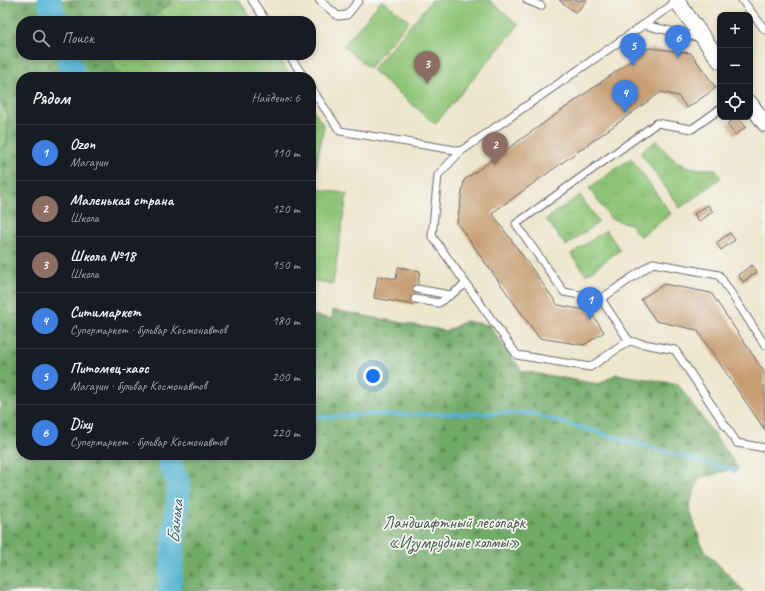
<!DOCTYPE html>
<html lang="ru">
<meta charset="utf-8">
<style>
body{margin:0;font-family:Caveat,sans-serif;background:#242831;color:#f1f3f6}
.controls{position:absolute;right:12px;top:12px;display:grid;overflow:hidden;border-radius:8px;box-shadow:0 2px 6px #0003}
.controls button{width:36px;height:36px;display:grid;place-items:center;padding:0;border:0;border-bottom:1px solid #363941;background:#171b24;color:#f1f3f6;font:20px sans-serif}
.you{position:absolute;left:373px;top:376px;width:14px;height:14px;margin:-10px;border:3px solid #fff;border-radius:50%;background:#1a73e8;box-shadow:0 0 0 6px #1a73e833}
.badge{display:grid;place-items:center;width:26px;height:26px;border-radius:50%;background:#8c9099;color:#fff;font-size:13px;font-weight:700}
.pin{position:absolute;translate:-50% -33px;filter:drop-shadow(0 1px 2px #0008)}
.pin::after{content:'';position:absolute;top:21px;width:14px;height:12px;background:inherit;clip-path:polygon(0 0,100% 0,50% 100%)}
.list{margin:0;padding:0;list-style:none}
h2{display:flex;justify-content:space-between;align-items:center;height:52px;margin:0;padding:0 16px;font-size:17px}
h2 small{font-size:13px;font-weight:400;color:#9ea1a6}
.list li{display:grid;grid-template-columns:26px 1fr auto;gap:12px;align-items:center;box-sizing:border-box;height:56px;padding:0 16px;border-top:1px solid #363941}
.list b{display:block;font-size:15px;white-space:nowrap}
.list p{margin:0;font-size:13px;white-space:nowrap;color:#9ea1a6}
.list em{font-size:13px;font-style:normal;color:#9ea1a6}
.icon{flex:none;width:22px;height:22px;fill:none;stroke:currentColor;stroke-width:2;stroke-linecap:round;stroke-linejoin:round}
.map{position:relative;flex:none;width:765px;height:591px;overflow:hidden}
.search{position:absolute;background:#171b24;box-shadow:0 2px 6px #0003;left:16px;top:16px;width:300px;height:44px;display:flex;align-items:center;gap:10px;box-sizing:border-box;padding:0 14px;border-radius:16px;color:#9ea1a6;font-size:15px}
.panel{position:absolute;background:#171b24;box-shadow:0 2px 6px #0003;left:16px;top:72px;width:300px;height:388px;border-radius:16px}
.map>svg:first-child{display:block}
.grass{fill:url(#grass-tufts);stroke:#587358}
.forest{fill:url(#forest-firs);stroke:#4a6651}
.pitch{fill:#8ec476;stroke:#587358}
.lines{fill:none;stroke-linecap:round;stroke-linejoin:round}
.stream{stroke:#53b3d1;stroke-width:4}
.river{stroke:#53b3d1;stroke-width:24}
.building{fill:#c89f74}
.lane-casing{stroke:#69676e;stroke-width:9}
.street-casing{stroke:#69676e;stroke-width:17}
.lane{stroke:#fff;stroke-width:7}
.street{stroke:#fff;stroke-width:15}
.labels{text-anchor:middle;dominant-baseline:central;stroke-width:3.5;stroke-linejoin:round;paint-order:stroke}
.park-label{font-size:17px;fill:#485b50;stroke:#f6f6f2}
.water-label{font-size:18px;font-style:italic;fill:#365c77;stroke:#f6f6f2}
</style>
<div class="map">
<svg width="765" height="591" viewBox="0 0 765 591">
<defs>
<pattern id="grass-tufts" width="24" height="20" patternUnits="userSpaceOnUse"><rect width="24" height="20" fill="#8ec476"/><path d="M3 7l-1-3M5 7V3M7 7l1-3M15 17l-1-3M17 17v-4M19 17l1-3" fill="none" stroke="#7aa867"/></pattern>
<pattern id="forest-firs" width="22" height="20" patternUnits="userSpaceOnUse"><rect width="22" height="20" fill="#72aa67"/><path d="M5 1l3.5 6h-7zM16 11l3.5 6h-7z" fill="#5d8a56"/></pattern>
</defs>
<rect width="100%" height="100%" fill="#f6f6f2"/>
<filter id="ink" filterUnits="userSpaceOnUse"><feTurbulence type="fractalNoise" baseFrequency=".025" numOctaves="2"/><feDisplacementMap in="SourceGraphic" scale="8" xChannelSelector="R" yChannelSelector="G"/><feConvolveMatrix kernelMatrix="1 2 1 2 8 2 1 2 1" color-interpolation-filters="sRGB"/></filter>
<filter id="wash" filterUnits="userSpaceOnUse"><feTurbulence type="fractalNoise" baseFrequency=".012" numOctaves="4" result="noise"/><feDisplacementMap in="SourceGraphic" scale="16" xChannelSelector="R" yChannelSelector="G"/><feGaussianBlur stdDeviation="0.9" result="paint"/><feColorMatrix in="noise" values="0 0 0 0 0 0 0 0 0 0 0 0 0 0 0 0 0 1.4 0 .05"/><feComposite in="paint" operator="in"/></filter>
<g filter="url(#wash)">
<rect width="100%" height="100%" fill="#ede6cc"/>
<!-- grass -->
<g class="grass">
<polygon points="173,0 239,0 253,21 148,21"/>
<polygon points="111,55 276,55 291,77 122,77 114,67"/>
<polygon points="0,100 8,115 7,143 0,149"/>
<polygon points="311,107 324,126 315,173 311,172"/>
<path d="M657 140C673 164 686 170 715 169L721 178 680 208 640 152Z"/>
<polygon points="631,158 671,214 640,237 630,224 611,219 589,188"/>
<polygon points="580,195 599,222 566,246 546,219"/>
<polygon points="606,230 620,250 586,275 571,254"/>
</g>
<!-- forest -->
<polygon class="forest" points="0,0 173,0 148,21 21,21 21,55 111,55 114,67 122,77 21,77 21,455 311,455 311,315 332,319 333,310 447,331 465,321 489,325 522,371 599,384 616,374 678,384 738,468 699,478 689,507 703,549 744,591 0,591 0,149 7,143 8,115 0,100"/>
<!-- pitch -->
<g class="pitch">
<polygon points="382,0 409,21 369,68 343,46"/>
<polygon points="432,0 489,0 519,25 435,124 372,70"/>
<polygon points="311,188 347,194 333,284 311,280"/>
</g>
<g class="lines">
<!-- stream -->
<polyline class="stream" points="311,418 360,415 529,413 735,471"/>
<!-- river -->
<g class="river">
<polyline points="49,0 56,21"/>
<polyline points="67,55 75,77"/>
<polyline points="167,455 179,486 169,591"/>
</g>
</g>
<g id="blocks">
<!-- building -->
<g class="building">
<polygon points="559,0 587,0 576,13"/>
<polygon points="649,48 691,53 716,88 687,108 678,96 661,92 492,213 558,305 590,311 604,332 584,345 539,338 457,223 464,180"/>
<polygon points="737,117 746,127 735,135 727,124"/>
<polygon points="708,205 713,212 699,221 694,214"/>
<polygon points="730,233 735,240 721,250 716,243"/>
<polygon points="752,265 757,272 743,282 738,275"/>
<polygon points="398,267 420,271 414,305 374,298 378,276 396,279"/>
<polygon points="664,284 711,293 765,373 765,430 697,330 656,321 641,299"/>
</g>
</g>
</g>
<g filter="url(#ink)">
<use href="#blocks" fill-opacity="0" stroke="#69676e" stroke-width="1"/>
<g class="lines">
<defs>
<g id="lane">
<polyline points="252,0 266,21"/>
<polyline points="319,0 338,16 347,15 359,0"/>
<polyline points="527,0 541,6"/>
<polyline points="742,0 765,30"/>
<polyline points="644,25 701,38"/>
<polyline points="289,55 304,77"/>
<polyline points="311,88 340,131 461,151"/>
<polyline points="720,109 692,129 657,123 516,224 564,292 601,299 653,263 719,275 765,345"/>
<polyline points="417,289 450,295"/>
<polyline points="415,299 439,303 466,284"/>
<polyline points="601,299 629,341 675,350 737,443 765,448"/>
<polyline points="629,341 590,367 517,355 432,236 438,175 461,151 678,1"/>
</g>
<g id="street">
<polyline points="676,0 720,61"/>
<polyline points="750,103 765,124"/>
</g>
</defs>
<!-- lane casing -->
<use href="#lane" class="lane-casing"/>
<!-- street casing -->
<use href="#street" class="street-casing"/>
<!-- lane -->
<use href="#lane" class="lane"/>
<!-- street -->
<use href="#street" class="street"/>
</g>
</g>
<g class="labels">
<!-- park labels -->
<g class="park-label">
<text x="454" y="522">Ландшафтный лесопарк<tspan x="454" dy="20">«Изумрудные холмы»</tspan></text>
</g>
<!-- water labels -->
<g class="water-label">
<text transform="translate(175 522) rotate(-85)">Банька</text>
</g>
</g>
</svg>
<div class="controls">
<button>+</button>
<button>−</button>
<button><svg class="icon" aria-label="locate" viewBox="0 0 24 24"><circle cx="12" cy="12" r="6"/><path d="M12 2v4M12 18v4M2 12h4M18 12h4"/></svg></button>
</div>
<div class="you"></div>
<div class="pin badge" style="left:590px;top:320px;background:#3f7fe0">1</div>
<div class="pin badge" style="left:495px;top:165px;background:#8d6e63">2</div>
<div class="pin badge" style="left:427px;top:84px;background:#8d6e63">3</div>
<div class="pin badge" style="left:625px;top:113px;background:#3f7fe0">4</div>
<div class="pin badge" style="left:633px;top:66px;background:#3f7fe0">5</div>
<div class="pin badge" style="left:678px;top:58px;background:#3f7fe0">6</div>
<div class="search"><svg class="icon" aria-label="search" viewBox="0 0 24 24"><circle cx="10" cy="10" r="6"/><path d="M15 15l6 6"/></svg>Поиск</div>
<section class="panel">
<h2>Рядом<small>Найдено: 6</small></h2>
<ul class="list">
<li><span class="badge" style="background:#3f7fe0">1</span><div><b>Ozon</b><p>Магазин</p></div><em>110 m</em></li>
<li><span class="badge" style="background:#8d6e63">2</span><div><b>Маленькая страна</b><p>Школа</p></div><em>120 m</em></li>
<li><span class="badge" style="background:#8d6e63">3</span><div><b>Школа №18</b><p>Школа</p></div><em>150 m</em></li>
<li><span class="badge" style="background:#3f7fe0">4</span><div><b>Ситимаркет</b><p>Супермаркет · бульвар Космонавтов</p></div><em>180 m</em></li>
<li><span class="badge" style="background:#3f7fe0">5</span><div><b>Питомец-хаос</b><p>Магазин · бульвар Космонавтов</p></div><em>200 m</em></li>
<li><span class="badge" style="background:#3f7fe0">6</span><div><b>Dixy</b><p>Супермаркет · бульвар Космонавтов</p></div><em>220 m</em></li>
</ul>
</section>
</div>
